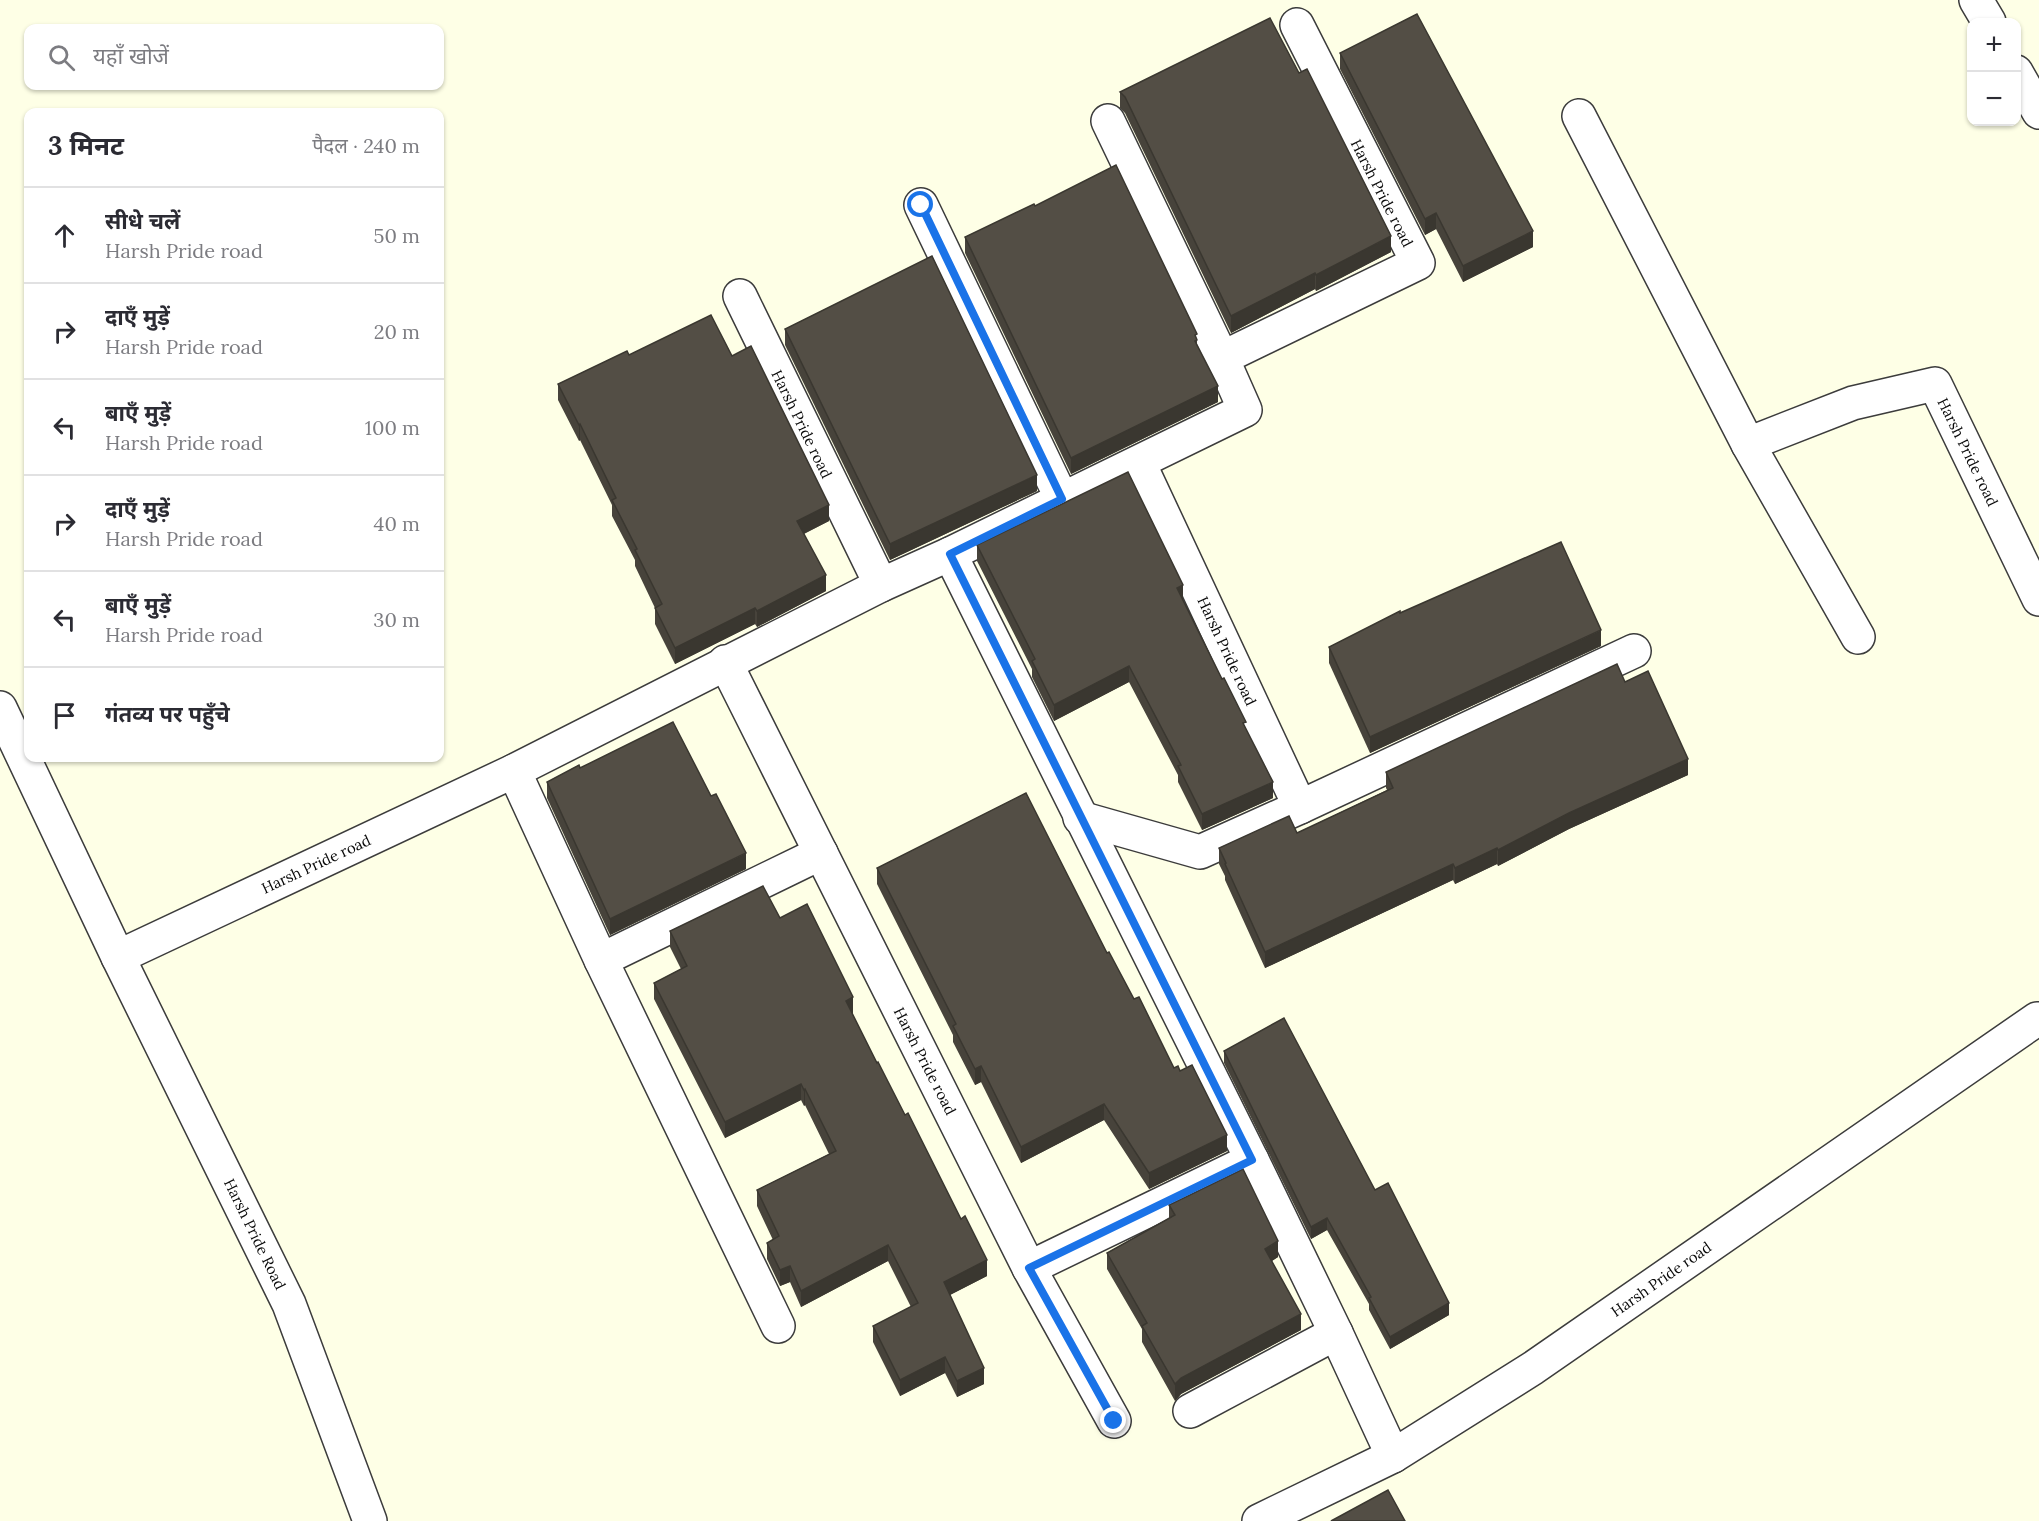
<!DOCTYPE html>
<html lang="hi">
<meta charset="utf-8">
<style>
body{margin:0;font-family:Lora,"Noto Sans Devanagari",serif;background:#f2f2f3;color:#2b2b33}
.controls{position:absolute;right:18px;top:18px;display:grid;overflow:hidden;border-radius:12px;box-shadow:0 2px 4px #0004}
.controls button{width:54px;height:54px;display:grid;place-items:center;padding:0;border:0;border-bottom:2px solid #e1e1e2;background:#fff;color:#2b2b33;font:30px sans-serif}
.stop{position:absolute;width:18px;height:18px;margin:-14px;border:4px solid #1a73e8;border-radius:50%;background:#fff}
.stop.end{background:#1a73e8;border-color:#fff;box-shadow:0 2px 6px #0008}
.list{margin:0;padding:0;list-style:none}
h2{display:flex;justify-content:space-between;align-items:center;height:78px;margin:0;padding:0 24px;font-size:26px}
h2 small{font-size:20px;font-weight:400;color:#7c7c81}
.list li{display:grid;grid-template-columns:39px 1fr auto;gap:18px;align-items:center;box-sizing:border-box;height:96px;padding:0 24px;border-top:2px solid #e1e1e2}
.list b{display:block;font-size:22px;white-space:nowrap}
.list p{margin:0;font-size:20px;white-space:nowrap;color:#7c7c81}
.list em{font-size:20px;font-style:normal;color:#7c7c81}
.icon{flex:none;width:33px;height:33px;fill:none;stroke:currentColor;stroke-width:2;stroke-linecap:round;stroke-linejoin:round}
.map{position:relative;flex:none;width:2039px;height:1521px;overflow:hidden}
.search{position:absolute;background:#fff;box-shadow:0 2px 4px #0004;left:24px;top:24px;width:420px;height:66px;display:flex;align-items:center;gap:15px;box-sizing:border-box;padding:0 21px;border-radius:12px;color:#7c7c81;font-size:22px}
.panel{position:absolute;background:#fff;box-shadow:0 2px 4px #0004;left:24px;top:108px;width:420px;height:654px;border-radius:12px}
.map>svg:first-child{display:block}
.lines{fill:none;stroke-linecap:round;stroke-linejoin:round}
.minor-casing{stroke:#3c3c3c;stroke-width:36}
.minor{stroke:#fff;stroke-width:33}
.wall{fill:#47433b}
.shaded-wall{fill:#3a3730}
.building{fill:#534e45;stroke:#3a3730;stroke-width:1.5}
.route{stroke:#1a73e8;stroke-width:8}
.labels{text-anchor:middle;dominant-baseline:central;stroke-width:6;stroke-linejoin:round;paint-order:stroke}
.street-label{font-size:15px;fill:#090909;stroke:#fff}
</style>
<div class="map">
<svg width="2039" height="1521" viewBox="0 0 2039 1521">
<rect width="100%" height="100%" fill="#feffe6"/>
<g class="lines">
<defs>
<g id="minor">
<polyline points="1976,0 1989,22"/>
<polyline points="2016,72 2039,112"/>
<polyline points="1579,116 1748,444 1858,637"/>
<polyline points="1108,121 1222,358"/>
<polyline points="921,205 1062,499"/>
<polyline points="740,296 881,585"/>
<polyline points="1748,444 1853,403 1935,384 2039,599"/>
<polyline points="1139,463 1300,807"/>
<polyline points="950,554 1252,1160"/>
<polyline points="725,662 1029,1268"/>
<polyline points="0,708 118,957 289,1304 370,1521"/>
<polyline points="514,771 601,960 778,1326"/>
<polyline points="1080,818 1200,852 1300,807 1634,651"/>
<polyline points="118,957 514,771 881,585 950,554 1245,410 1222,358 1418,263 1297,25"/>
<polyline points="601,960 821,853"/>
<polyline points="1190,1411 1336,1333"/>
<polyline points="1114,1421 1029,1268 1252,1160 1336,1333 1393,1456 1533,1368 2037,1019 2039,1021"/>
<polyline points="1259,1521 1393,1456"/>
</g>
</defs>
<!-- minor casing -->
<use href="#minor" class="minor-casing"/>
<!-- minor -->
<use href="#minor" class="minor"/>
</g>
<!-- wall -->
<g class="wall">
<polygon points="1340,53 1533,247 1463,282 1436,229 1425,235 1340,69"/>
<polygon points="1120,92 1391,252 1316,291 1315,289 1231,333 1125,113 1120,108"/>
<polygon points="1035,206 1197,340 1197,345 1218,402 1071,474 965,253 965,237"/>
<polygon points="785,329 1037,491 890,560 785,345"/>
<polygon points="629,355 732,356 829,521 804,534 826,591 757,627 755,624 675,664 655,624 655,608 635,566 635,560 612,516 612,505 580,440 579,441 558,400 558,384"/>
<polygon points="977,545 1183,600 1246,729 1273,798 1202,830 1178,782 1178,775 1129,682 1054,721 1032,677 1032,669 977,561"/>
<polygon points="1400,613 1601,646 1370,753 1329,663 1329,647"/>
<polygon points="1625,682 1688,775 1569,829 1498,866 1497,864 1455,884 1453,880 1265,968 1225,880 1225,876 1219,864 1219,848 1297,833 1387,790 1386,788 1386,772"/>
<polygon points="580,768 746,869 610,935 547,798 547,782"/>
<polygon points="877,868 1107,953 1174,1068 1227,1151 1149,1189 1104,1120 1021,1163 981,1082 975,1085 953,1042 953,1035 877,884"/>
<polygon points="780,918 853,1013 852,1014 877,1063 987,1276 950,1295 984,1384 957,1397 945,1373 900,1396 873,1342 873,1326 911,1307 888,1261 801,1307 790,1282 780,1286 767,1259 767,1243 773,1240 757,1206 757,1190 829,1154 805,1105 804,1106 801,1100 725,1138 654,999 654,983 681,969 670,947 670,931"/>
<polygon points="1224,1051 1375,1190 1449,1315 1390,1349 1369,1310 1369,1304 1327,1230 1311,1239 1224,1063"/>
<polygon points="1169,1205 1278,1257 1272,1261 1301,1330 1181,1394 1175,1401 1142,1342 1142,1329 1107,1269 1107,1253 1169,1218"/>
</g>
<!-- shaded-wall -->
<g class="shaded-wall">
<polygon points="1436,213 1436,229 1425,235 1425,219"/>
<polygon points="1533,231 1533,247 1463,282 1463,266"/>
<polygon points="1391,236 1391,252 1316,291 1316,275"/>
<polygon points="1315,273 1315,289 1231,333 1231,316"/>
<polygon points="1218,386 1218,402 1071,474 1071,458"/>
<polygon points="580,424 580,440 579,441 579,425"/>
<polygon points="1037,475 1037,491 890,560 890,544"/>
<polygon points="829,505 829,521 797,537 797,521"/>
<polygon points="826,575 826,591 757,627 757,611"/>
<polygon points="1183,585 1183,601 1177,588"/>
<polygon points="755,608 755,624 675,664 675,648"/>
<polygon points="1601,630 1601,646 1370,753 1370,737"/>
<polygon points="1129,666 1129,682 1054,721 1054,705"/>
<polygon points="1688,759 1688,775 1569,829 1498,866 1498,850 1569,813"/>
<polygon points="1273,782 1273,798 1202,830 1202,814"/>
<polygon points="1497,848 1497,864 1455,884 1455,868"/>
<polygon points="746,853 746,869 610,935 610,919"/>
<polygon points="1453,864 1453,880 1265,968 1265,952"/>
<polygon points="853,997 853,1013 846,1017 846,1001"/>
<polygon points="981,1066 981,1082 975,1085 975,1069"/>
<polygon points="801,1084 801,1100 725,1138 725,1122"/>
<polygon points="805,1089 805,1105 804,1106 804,1090"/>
<polygon points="1104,1104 1104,1120 1021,1163 1021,1147"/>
<polygon points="1227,1135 1227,1151 1149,1189 1149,1173"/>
<polygon points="1327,1218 1327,1230 1311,1239 1311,1227"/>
<polygon points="1278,1241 1278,1257 1265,1265 1265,1249"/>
<polygon points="888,1245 888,1261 801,1307 801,1291"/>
<polygon points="987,1260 987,1276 944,1298 944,1282"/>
<polygon points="790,1266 790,1282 780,1286 780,1270"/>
<polygon points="1449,1303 1449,1315 1390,1349 1390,1337"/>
<polygon points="1301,1314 1301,1330 1181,1394 1175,1401 1175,1384 1181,1378"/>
<polygon points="945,1357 945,1373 900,1396 900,1380"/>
<polygon points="984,1368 984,1384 957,1397 957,1381"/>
</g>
<!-- building -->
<g class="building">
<polygon points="1417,14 1533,231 1463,266 1436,213 1425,219 1340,53"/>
<polygon points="1270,18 1299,73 1307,69 1391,236 1316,275 1315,273 1231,316 1125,97 1120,92"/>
<polygon points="1116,165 1197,334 1195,335 1197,340 1195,341 1218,386 1071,458 965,237 1034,204 1035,206"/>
<polygon points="932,256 1037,475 890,544 785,329"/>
<polygon points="711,315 732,356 751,346 829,505 797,521 826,575 757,611 755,608 675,648 655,608 662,604 635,550 637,549 612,500 616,498 580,424 579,425 558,384 627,351 629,355"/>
<polygon points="1128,472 1183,585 1177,588 1222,679 1224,678 1246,722 1243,723 1273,782 1202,814 1178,766 1181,765 1129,666 1054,705 1032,661 1035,659 977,545"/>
<polygon points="1561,542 1601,630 1370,737 1329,647 1400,611 1400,613"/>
<polygon points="1617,664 1625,682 1648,671 1688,759 1569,813 1498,850 1497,848 1455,868 1453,864 1265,952 1225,864 1226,863 1219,848 1289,816 1297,833 1393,788 1386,772"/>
<polygon points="673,722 711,796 716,794 746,853 610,919 547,782 579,765 580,768"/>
<polygon points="1026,793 1107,953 1109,952 1134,999 1139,997 1174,1068 1178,1066 1180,1071 1192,1065 1227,1135 1149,1173 1104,1104 1021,1147 981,1066 975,1069 953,1026 956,1024 877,868"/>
<polygon points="763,886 780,918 807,904 853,997 846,1001 877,1063 878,1062 905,1115 908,1113 961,1219 965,1216 987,1260 944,1282 984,1368 957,1381 945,1357 900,1380 873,1326 918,1303 888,1245 801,1291 790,1266 780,1270 767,1243 779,1236 757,1190 836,1151 805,1089 804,1090 801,1084 725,1122 654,983 687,966 670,931"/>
<polygon points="1284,1018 1375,1190 1388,1183 1449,1303 1390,1337 1369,1298 1371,1297 1327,1218 1311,1227 1224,1051"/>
<polygon points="1243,1169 1278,1241 1265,1249 1301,1314 1181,1378 1175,1384 1142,1326 1147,1323 1107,1253 1175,1215 1169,1205"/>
<polygon points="1388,1490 1405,1521 1331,1521"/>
</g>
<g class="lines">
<!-- route -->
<polyline class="route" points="921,205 1062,499 950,554 1252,1160 1029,1268 1114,1421"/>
</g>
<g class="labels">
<!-- street labels -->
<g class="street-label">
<text transform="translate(1382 193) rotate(63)">Harsh Pride road</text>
<text transform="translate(802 424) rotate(64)">Harsh Pride road</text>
<text transform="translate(1968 452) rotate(64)">Harsh Pride road</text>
<text transform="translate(1227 651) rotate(65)">Harsh Pride road</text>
<text transform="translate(316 864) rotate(-25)">Harsh Pride road</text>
<text transform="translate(925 1061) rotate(63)">Harsh Pride road</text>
<text transform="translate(255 1234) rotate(64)">Harsh Pride Road</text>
<text transform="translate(1661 1279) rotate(-35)">Harsh Pride road</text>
</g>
</g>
</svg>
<div class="controls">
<button>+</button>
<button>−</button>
</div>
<div class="stop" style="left:921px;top:205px"></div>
<div class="stop end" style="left:1114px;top:1421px"></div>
<div class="search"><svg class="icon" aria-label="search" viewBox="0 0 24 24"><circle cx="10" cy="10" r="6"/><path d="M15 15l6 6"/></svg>यहाँ खोजें</div>
<section class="panel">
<h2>3 मिनट<small>पैदल · 240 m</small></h2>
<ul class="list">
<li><svg class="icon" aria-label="ahead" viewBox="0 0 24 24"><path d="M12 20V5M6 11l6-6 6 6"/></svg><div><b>सीधे चलें</b><p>Harsh Pride road</p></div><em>50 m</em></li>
<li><svg class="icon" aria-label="right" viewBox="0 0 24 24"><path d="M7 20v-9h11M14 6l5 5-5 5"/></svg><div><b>दाएँ मुड़ें</b><p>Harsh Pride road</p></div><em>20 m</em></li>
<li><svg class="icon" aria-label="left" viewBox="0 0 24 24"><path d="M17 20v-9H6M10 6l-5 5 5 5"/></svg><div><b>बाएँ मुड़ें</b><p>Harsh Pride road</p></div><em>100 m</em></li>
<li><svg class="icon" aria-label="right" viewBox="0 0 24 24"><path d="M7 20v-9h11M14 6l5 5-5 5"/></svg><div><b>दाएँ मुड़ें</b><p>Harsh Pride road</p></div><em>40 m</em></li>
<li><svg class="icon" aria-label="left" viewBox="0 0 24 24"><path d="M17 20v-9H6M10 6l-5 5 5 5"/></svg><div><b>बाएँ मुड़ें</b><p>Harsh Pride road</p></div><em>30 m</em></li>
<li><svg class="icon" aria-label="arrive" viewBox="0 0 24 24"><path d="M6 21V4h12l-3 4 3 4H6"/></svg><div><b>गंतव्य पर पहुँचे</b></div></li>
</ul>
</section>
</div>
